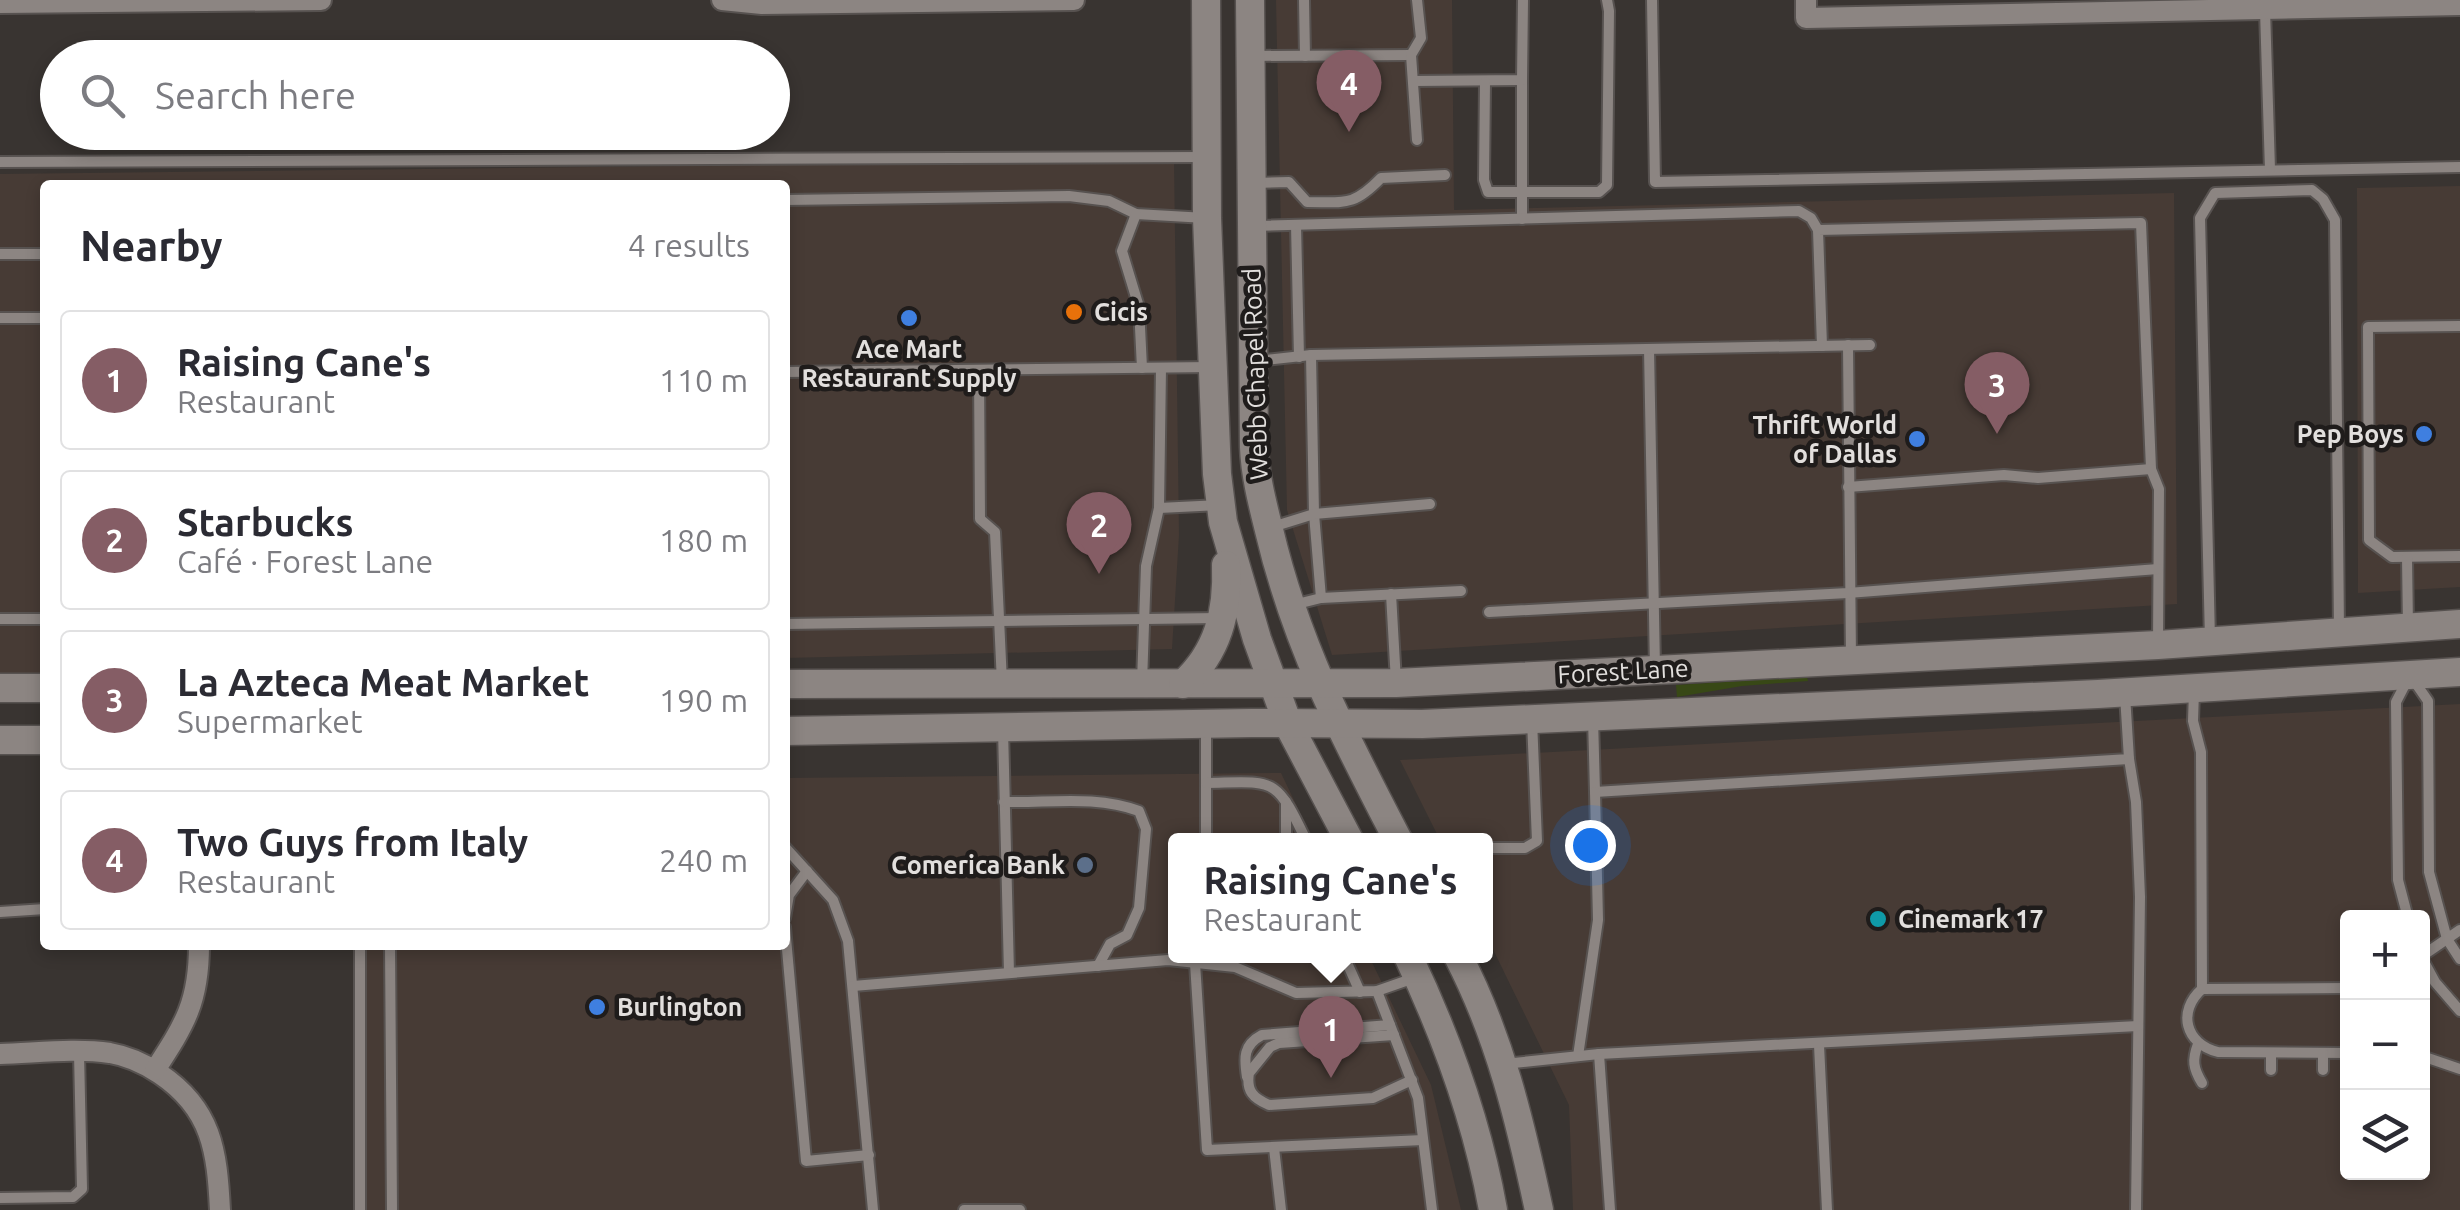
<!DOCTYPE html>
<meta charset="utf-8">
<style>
body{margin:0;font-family:Ubuntu,sans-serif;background:#f7f7f7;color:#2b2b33}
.controls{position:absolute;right:30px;bottom:30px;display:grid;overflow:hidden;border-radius:10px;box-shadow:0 5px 15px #0003}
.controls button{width:90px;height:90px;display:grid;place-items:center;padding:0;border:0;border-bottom:2px solid #e1e1e2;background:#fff;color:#2b2b33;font:50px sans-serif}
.you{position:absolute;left:1590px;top:845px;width:35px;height:35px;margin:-25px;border:8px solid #fff;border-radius:50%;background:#1a73e8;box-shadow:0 0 0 15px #1a73e833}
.badge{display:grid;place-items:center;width:65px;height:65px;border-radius:50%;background:#855d65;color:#fff;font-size:32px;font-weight:700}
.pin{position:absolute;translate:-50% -82px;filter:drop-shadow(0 2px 5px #0008)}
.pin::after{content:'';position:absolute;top:52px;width:35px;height:30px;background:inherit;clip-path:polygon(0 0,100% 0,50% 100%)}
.popup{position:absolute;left:1168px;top:833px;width:325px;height:130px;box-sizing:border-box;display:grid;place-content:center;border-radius:10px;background:#fff;filter:drop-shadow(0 2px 8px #0005);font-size:32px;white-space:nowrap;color:#7c7c81}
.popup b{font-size:38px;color:#2b2b33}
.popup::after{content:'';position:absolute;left:50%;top:100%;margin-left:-20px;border:20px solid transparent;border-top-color:#fff}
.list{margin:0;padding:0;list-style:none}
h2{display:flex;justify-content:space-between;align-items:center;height:130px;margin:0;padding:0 40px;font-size:42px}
h2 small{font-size:32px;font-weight:400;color:#7c7c81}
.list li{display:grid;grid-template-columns:65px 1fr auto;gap:30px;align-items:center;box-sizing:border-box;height:140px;margin:0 20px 20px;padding:0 20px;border:2px solid #e1e1e2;border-radius:10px}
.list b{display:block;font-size:38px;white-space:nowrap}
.list p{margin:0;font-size:32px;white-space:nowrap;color:#7c7c81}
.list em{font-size:32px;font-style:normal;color:#7c7c81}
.icon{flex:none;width:55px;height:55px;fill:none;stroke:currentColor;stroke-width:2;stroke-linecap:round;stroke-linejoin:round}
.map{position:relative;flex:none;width:2460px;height:1210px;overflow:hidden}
.search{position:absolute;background:#fff;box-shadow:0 5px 15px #0003;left:40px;top:40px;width:750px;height:110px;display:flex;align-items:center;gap:25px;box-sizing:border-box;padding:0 35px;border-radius:55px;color:#7c7c81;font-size:38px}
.panel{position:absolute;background:#fff;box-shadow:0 5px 15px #0003;left:40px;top:180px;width:750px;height:770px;border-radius:10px}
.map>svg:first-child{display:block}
.built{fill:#473b35;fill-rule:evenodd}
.green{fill:#384816}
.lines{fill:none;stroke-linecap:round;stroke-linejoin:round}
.lane-casing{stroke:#575250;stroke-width:14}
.street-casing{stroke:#575250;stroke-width:24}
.secondary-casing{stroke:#575250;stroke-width:31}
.lane{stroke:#8c8582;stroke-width:10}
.street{stroke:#8c8582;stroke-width:20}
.secondary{stroke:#8c8582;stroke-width:28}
.food-dot{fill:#e8710a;stroke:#1f1c1b;stroke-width:4}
.shop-dot{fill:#3f7fe0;stroke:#1f1c1b;stroke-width:4}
.service-dot{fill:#5c6f8a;stroke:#1f1c1b;stroke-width:4}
.culture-dot{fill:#0f9aa8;stroke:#1f1c1b;stroke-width:4}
.labels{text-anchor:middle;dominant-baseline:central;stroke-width:9;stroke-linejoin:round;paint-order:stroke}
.poi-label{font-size:25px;font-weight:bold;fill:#e2dfdd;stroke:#1f1c1b;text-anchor:start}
.street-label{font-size:25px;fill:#e2dfdd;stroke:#1f1c1b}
</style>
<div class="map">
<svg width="2460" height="1210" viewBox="0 0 2460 1210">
<rect width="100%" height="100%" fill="#393431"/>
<!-- built -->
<g class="built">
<polygon points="1276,0 1452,0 1454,210 2174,193 2177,604 1332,655 1287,510"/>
<polygon points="1174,160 1179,535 1172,649 785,658 785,185 45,185 45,674 0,675 0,174"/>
<polygon points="2460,186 2460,587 2358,593 2357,188"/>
<path d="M2460 704V1210H1573L1569 1105 1486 935V840H1440L1400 760ZM2348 918H2422V1172H2348Z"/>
<polygon points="1281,773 1313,840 1176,840 1176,956 1369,956 1431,1085 1461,1210 366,1210 363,945 785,945 785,778"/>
</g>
<!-- green -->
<polygon class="green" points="1807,677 1808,681 1742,686 1677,697 1676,685"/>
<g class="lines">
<defs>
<g id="lane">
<polyline points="1304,0 1305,56"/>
<polyline points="1652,0 1655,182 2460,167"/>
<polyline points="2265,10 2270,170"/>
<polyline points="1251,56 1411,55"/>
<polyline points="1522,80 1522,219"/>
<polyline points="1414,81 1522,80 1523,0"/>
<polyline points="1485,82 1484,180 1488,192 1599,192 1607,185 1609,11 1607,0"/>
<polyline points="1417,140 1411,55 1421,38 1417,0"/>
<polyline points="0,162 1204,157"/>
<path d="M1254 183 1289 182 1307 202C1345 202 1353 207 1381 178L1445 175"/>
<polyline points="785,200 1069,196 1109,201 1136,214 1206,218"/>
<polyline points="1136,214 1122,251 1139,307 1142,368"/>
<polyline points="1296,225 1299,357"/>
<polyline points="1253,226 1799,211 1811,218 1818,230"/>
<polyline points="0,254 45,254"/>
<polyline points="0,318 45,318"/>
<polyline points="2460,326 2368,327 2369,540 2392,557 2460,556"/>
<polyline points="1848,345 1851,659"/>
<polyline points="1822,346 1818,230 2141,223 2151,469 2159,489 2158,644"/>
<polyline points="1649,349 1655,668"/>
<polyline points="1311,355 1314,514 1321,598"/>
<polyline points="1257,361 1311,355 1870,345"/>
<polyline points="1161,368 1159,508 1220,505"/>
<polyline points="979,370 980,519 995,532 1002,683"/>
<polyline points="785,372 1212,367"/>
<polyline points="1848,487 2004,475 2038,478 2151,469"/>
<polyline points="1269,528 1314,514 1430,504"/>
<polyline points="2407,557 2408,627"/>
<polyline points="1391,594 1396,682"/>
<polyline points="1293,605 1321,598 1461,591"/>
<polyline points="1489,612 1848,593 2158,569"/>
<polyline points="0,619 45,619"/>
<polyline points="785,624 1219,618"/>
<polyline points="2210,640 2200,218 2215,193 2312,190 2323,199 2335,220 2339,631"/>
<polyline points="1142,683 1146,566 1159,508"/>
<path d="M2194 691 2193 721 2201 752 2202 989C2177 1011 2185 1044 2218 1052L2348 1053"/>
<polyline points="1593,718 1595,792 2129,759 2125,695"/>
<polyline points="1206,727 1206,840"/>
<polyline points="1003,729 1009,973"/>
<polyline points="2129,759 2136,802 2140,897 2136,1210"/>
<path d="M1206 783C1275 782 1275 775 1306 840"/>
<path d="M1004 802C1050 803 1096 795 1139 811L1146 829 1139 908 1127 935 1110 944 1098 966"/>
<polyline points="1286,840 1286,802"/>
<polyline points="785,847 833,900 848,941 873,1210"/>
<polyline points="1486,848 1525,848 1537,841 1532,720"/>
<polyline points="0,912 45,909"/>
<polyline points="785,918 789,895 807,871"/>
<polyline points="2408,918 2398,880 2396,702 2410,675 2428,701 2429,872 2447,939 2460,959"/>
<polyline points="785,927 806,1161 869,1155"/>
<polyline points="360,945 360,1210"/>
<polyline points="390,945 392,1210"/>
<polyline points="1344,956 1360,992"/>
<polyline points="2422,956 2460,930"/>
<polyline points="2422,958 2435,982 2460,1011"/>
<polyline points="1195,963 1207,1150 1423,1140"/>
<polyline points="853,986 1168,960 1235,967 1296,993 1377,991 1417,977"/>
<polyline points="2202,989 2348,988"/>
<polyline points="1377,991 1418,1098 1432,1210"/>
<path d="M1394 1035 1279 1043 1270 1047 1249 1073C1246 1091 1253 1098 1269 1105L1373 1098 1412 1080"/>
<path d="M2198 1044C2192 1060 2193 1068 2202 1083"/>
<polyline points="1819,1045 1827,1210"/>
<polyline points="2271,1053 2271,1070"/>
<polyline points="2323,1053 2323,1070"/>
<polyline points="1599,1054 1610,1210"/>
<polyline points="1578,1056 1598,920 1595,792"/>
<polyline points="2422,1056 2460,1069"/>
<polyline points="1504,1064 1599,1054 2138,1026"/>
<path d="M1247 1077C1244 1058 1243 1045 1262 1035L1390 1025"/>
<polyline points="1274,1148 1281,1210"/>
<polyline points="0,1198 73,1197 82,1189 79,1053"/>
<polyline points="964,1210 1020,1210"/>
</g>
<g id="street">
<polyline points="722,0 762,4 1074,0"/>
<polyline points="1806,0 1806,18 2460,5"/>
<polyline points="0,3 321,0"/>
<path d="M0 1054C36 1053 75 1048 110 1053 128 1056 145 1064 160 1074 212 1109 217 1151 220 1210"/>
<path d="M155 1070C185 1024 199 1002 199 945"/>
</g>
<g id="secondary">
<polyline points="1206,0 1207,218 1217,474 1223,522 1257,639 1288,724 1349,840"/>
<path d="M1250 0 1254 447C1255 475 1262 502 1269 530 1296 645 1344 736 1398 840"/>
<polyline points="785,684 1396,683 2158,645 2460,624"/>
<path d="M1183 684C1218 652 1228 612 1226 565"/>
<polyline points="0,688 45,688"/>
<polyline points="785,731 1251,723 1422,724 2098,694 2460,672"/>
<polyline points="0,740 45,740"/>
<path d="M1408 956C1447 1038 1477 1120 1493 1210"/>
<path d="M1458 956C1500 1037 1520 1121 1539 1210"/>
</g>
</defs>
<!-- lane casing -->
<use href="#lane" class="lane-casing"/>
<!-- street casing -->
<use href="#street" class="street-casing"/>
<!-- secondary casing -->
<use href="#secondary" class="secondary-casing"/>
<!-- lane -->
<use href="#lane" class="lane"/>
<!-- street -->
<use href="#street" class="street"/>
<!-- secondary -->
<use href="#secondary" class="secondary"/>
</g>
<!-- markers -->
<circle class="food-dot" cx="1074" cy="312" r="10"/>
<g class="shop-dot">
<circle cx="909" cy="318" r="10"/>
<circle cx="2424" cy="434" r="10"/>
<circle cx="1917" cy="439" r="10"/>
<circle cx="597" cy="1007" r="10"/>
</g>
<circle class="service-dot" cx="1085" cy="865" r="10"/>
<circle class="culture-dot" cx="1878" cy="919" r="10"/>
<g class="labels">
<!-- poi labels -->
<g class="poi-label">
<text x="1094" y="312">Cicis</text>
<text x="909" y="349" text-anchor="middle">Ace Mart<tspan x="909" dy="29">Restaurant Supply</tspan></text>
<text x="1897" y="425" text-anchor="end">Thrift World<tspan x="1897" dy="29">of Dallas</tspan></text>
<text x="2404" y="434" text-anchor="end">Pep Boys</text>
<text x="1065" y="865" text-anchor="end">Comerica Bank</text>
<text x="1898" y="919">Cinemark 17</text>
<text x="617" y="1007">Burlington</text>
</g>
<!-- street labels -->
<g class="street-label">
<text transform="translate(1255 374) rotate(-92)">Webb Chapel Road</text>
<text transform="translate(1623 671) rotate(-3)">Forest Lane</text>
</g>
</g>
</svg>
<div class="controls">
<button>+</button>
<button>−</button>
<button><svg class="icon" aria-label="layers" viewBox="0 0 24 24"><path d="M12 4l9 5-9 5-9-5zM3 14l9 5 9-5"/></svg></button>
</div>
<div class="you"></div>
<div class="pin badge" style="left:1331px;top:1078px">1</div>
<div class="popup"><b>Raising Cane's</b>Restaurant</div>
<div class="pin badge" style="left:1099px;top:574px">2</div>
<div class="pin badge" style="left:1997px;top:434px">3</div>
<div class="pin badge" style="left:1349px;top:132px">4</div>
<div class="search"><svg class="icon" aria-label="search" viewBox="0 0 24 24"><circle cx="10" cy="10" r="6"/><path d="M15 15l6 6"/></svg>Search here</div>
<section class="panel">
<h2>Nearby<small>4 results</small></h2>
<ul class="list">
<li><span class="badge">1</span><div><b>Raising Cane's</b><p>Restaurant</p></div><em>110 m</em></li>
<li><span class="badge">2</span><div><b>Starbucks</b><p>Café · Forest Lane</p></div><em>180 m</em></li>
<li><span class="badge">3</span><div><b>La Azteca Meat Market</b><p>Supermarket</p></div><em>190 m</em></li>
<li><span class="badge">4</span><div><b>Two Guys from Italy</b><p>Restaurant</p></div><em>240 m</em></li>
</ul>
</section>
</div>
